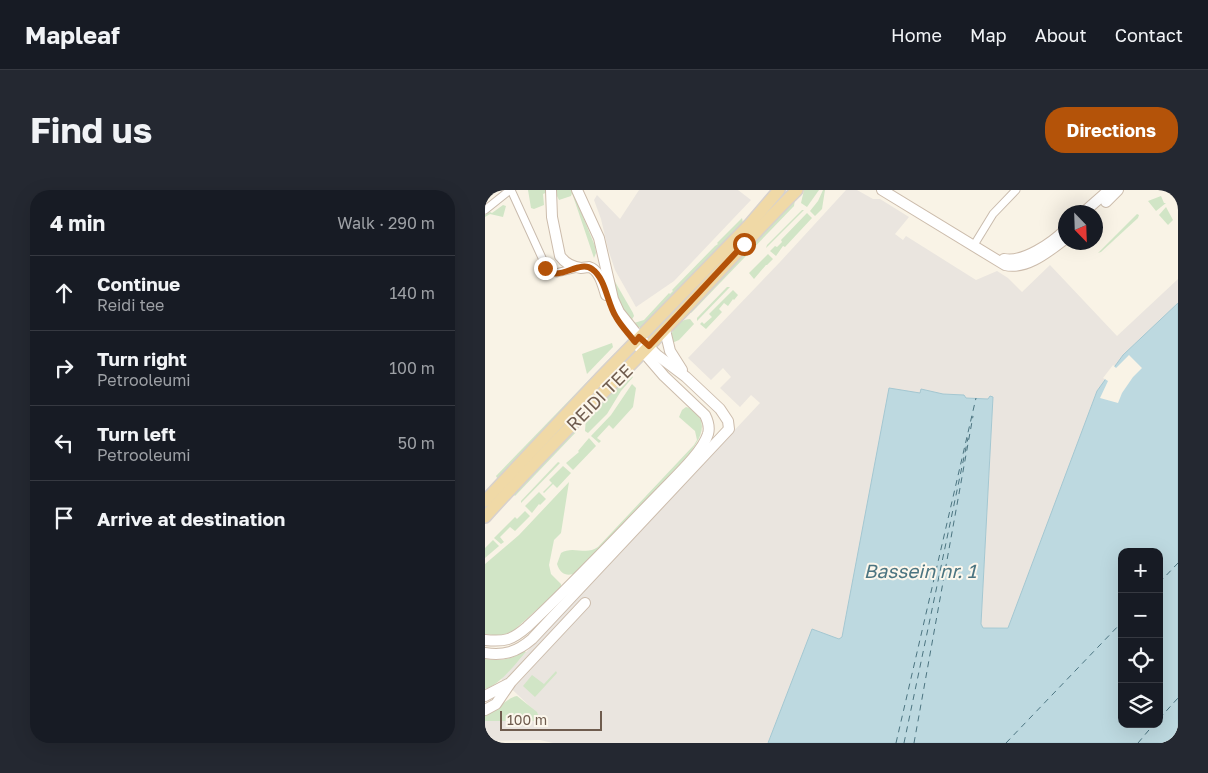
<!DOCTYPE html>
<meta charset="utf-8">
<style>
body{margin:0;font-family:"Golos Text",sans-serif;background:#242831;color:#f1f3f6}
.controls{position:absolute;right:15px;bottom:15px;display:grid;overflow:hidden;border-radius:10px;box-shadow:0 5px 20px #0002}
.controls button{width:45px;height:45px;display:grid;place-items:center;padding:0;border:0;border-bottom:1px solid #363941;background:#171b24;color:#f1f3f6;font:25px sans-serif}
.compass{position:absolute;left:573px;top:15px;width:45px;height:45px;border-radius:50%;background:#171b24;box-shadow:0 5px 20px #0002;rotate:157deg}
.scale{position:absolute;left:15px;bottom:12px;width:102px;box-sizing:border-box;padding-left:5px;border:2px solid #6f5c4e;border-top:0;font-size:14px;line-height:18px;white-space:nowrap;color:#6f5c4e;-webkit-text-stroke:4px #fcf7ec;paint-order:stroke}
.stop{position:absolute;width:15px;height:15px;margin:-11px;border:4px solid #b45309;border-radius:50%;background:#fff}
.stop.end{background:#b45309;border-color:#fff;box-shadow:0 1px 5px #0008}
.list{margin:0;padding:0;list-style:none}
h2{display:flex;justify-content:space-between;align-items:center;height:65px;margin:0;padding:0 20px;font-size:21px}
h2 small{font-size:16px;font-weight:400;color:#9ea1a6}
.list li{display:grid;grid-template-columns:32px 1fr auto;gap:15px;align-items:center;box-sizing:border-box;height:75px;padding:0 20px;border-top:1px solid #363941}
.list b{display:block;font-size:19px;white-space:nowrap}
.list p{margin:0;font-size:16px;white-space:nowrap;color:#9ea1a6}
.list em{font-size:16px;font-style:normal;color:#9ea1a6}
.icon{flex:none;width:28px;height:28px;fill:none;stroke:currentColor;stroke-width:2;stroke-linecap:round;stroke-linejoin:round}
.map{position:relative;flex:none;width:693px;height:553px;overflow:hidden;border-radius:20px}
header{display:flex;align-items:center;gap:30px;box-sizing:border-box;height:70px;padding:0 25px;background:#171b24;border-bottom:1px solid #363941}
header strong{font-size:24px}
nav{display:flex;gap:28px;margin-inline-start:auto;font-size:18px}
.intro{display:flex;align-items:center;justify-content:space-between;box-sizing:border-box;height:120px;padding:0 30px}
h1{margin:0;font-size:35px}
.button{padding:12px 22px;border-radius:20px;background:#b45309;color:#fff;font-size:18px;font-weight:700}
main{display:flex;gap:30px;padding:0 30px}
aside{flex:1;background:#171b24;border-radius:20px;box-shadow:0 5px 20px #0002}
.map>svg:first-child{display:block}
.industrial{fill:#eae5df}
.green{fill:#d1e5c6}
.water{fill:#bdd9e0;stroke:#a4c7d1;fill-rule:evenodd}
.pier{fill:#f9f3e6}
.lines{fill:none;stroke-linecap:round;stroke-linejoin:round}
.ferry{stroke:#4b7480;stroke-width:1;stroke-dasharray:6 5;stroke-linecap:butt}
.street-casing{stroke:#c9bbad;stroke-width:9}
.secondary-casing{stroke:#ccbcac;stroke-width:12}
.primary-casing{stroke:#d7d1cd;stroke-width:14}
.street{stroke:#fff;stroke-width:7}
.secondary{stroke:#fff;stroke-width:10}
.primary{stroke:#f0d9a6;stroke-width:11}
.route{stroke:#b45309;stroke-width:6}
.labels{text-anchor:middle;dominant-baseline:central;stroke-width:4;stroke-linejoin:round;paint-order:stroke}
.street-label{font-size:18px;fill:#6f5c4e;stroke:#fcf7ec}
.water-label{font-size:19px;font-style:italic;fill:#4b7480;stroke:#fcf7ec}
</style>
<header>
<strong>Mapleaf</strong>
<nav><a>Home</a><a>Map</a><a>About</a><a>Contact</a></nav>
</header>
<div class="intro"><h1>Find us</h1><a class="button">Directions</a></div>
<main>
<aside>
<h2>4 min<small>Walk · 290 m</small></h2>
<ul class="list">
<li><svg class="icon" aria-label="ahead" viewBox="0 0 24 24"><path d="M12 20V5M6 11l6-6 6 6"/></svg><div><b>Continue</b><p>Reidi tee</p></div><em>140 m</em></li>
<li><svg class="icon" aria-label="right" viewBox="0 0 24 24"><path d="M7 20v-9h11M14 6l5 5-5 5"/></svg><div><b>Turn right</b><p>Petrooleumi</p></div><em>100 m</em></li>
<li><svg class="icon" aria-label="left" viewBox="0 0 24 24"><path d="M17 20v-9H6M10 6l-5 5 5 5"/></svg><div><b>Turn left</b><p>Petrooleumi</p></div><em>50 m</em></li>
<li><svg class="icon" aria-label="arrive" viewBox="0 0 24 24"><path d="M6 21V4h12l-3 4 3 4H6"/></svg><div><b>Arrive at destination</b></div></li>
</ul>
</aside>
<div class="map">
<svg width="693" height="553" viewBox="0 0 693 553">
<rect width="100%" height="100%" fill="#f9f3e6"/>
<!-- industrial -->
<g class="industrial">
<polygon points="154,0 253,0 266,10 189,91 151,117 130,80 123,59 116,29 109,10 112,5 135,29"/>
<polygon points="361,0 372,0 388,9 395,9 424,27 410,44 418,50 421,46 491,90 512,81 523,88 537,102 565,75 632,146 693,89 693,113 638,165 612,201 524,437 498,438 496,434 508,207 503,209 480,208 479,205 458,204 436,200 435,203 432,204 405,198 357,447 354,450 327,439 283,553 68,553 55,550 0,551 0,531 48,531 52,529 53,524 16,489 275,213 266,205 255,217 235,198 246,187 238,178 226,190 203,168 295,72"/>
</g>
<!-- green -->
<g class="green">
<polygon points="43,0 63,0 63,2 58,4 59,15 49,19 46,18"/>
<polygon points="69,0 87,0 110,56 111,63 109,68 87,3 86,6 74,10"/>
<polygon points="319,0 334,0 322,17 316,13"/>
<polygon points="338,0 340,0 337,19 330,26 325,21 333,11"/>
<polygon points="676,6 679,13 681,13 671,21 663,11"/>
<polygon points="310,9 309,16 210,119 206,123 203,123 258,62"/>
<polygon points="18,15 21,16 18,27 5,24 0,27 0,25 5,22 7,23"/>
<polygon points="681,17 688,30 683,35 674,25"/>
<polygon points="317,20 319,20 281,58 282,55"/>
<polygon points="322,23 327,28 300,57 298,56 291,66 285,61 290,56 292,57 297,52 296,50"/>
<polygon points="652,24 654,25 653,28 616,62 613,63"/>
<polygon points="257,28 258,33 162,132 156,137 152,137 149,133 159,130 184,103 185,104 188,101 187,100 230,56 233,54 232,53"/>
<polygon points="283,64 288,69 282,75 281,75 269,89 264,83"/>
<polygon points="129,90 148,123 149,126 146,131 137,123 128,91"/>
<polygon points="242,97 245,97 212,131 212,128"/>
<polygon points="248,100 253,105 249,110 248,109 243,116 239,113 234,119 237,122 221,139 215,134 217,132 219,134 227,127 224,124"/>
<path d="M205 129 209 134 194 150 187 153C184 140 192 130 205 129Z"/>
<polygon points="127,153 128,157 102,184 97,164"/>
<polygon points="130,163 132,164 13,290 11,286"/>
<polygon points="144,183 148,187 136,201 122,224 103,243 100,241 101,227"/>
<polygon points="147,194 151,198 148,217 128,239 124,235 112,248 116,251 114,253 106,246 126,225"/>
<path d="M201 217C206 218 208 219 211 223 225 237 211 254 202 267L91 383C82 387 75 384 72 374L76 363C88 355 101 366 113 357L209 255 212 250 210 241 194 227 197 220Z"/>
<polygon points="94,235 93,240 30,306 28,304"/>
<polygon points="104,248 111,256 88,280 81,273 94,262 93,261"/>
<polygon points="73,272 75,273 36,313 36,311"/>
<polygon points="78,276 86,283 72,298 68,294 59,303 58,302 67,293 64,290"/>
<polygon points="84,292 76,343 69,350 64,375 66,384 76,394 76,398 28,441 15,446 0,444 0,374 34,345"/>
<polygon points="54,302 61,309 55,315 54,314 47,323 40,316"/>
<polygon points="40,321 45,326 30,341 25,337 15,347 19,352 16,354 9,348 30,327 32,329"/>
<polygon points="8,350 14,356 0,368 0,358"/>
<path d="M39 461 41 462C31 473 14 496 0 499V469C16 471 26 470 39 461Z"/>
<polygon points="71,481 72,483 50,507 38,496 47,485 59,494"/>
<path d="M32 506 52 522 54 527 51 531H0V525C12 521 21 508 32 506Z"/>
</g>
<!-- water -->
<path class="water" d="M693 113V553H283L327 439 354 449 357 447 404 198 435 203 436 199 458 204 479 205 481 208 503 209 505 206 508 207 496 434 498 438H523L612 201 638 165ZM637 362H674V534H637Z"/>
<!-- pier -->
<polygon class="pier" points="644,165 657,178 648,187 637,203 633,213 615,208 623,191 618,188 628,175 631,178"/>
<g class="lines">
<!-- ferry -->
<g class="ferry">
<polyline points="674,393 693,373"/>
<polyline points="674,529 693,508"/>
<polyline points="411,553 491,208"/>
<polyline points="419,553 483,248"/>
<polyline points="429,553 488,226"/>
<polyline points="521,553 637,432"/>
<polyline points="653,553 669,534"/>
</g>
<defs>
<g id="street">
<polyline points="26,0 63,81 71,83 92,78"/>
<polyline points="0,20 25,0"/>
<polyline points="489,55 508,24 531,0"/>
</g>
<g id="secondary">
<path d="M66 0 67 27 75 66C80 73 87 77 96 78 99 78 102 77 104 77 115 80 118 96 121 105"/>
<path d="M397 0 520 75C542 80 564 61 580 49"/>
<polyline points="621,12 633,0"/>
<polyline points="599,22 624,0"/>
<path d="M519 69C538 73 567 53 580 40"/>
<polyline points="180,140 185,161 197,180"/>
<path d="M0 450C20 452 27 450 42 437 88 394 131 348 175 303 189 288 217 263 223 244 225 237 223 231 220 225L179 186 154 157"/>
<path d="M0 463C19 466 32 462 47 449L244 239 243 231 235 219 201 187 172 165 154 147 134 122 128 109 114 48 92 0"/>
<polyline points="0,506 23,494"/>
<polyline points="0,520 11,514 26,492 100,413"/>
</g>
<g id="primary">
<polyline points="0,311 116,187 264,35 294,0"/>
<path d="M0 327C61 259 126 196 189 130 231 87 269 42 312 0"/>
</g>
</defs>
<!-- street casing -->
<use href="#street" class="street-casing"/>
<!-- secondary casing -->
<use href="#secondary" class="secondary-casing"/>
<!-- primary casing -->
<use href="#primary" class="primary-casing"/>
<!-- street -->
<use href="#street" class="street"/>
<!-- secondary -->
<use href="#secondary" class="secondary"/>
<!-- primary -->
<use href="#primary" class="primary"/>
</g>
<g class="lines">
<!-- route -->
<path class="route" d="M60 78C72 94 94 69 107 79 121 89 122 113 131 127 136 136 144 144 150 152L154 147 164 156 259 54"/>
</g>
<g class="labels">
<!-- street labels -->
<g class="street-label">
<text transform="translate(114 207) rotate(-45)">REIDI TEE</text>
</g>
<!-- water labels -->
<g class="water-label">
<text x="435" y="380">Bassein nr. 1</text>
</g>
</g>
</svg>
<div class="controls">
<button>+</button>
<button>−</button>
<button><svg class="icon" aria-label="locate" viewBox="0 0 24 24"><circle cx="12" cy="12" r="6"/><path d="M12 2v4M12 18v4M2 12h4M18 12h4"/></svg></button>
<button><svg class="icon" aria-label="layers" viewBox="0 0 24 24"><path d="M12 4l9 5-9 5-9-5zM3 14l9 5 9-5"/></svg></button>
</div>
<svg class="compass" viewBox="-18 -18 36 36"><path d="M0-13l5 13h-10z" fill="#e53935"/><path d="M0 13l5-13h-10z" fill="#9ea1a6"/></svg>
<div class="scale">100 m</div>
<div class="stop" style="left:259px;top:54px"></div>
<div class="stop end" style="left:60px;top:78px"></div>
</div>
</main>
